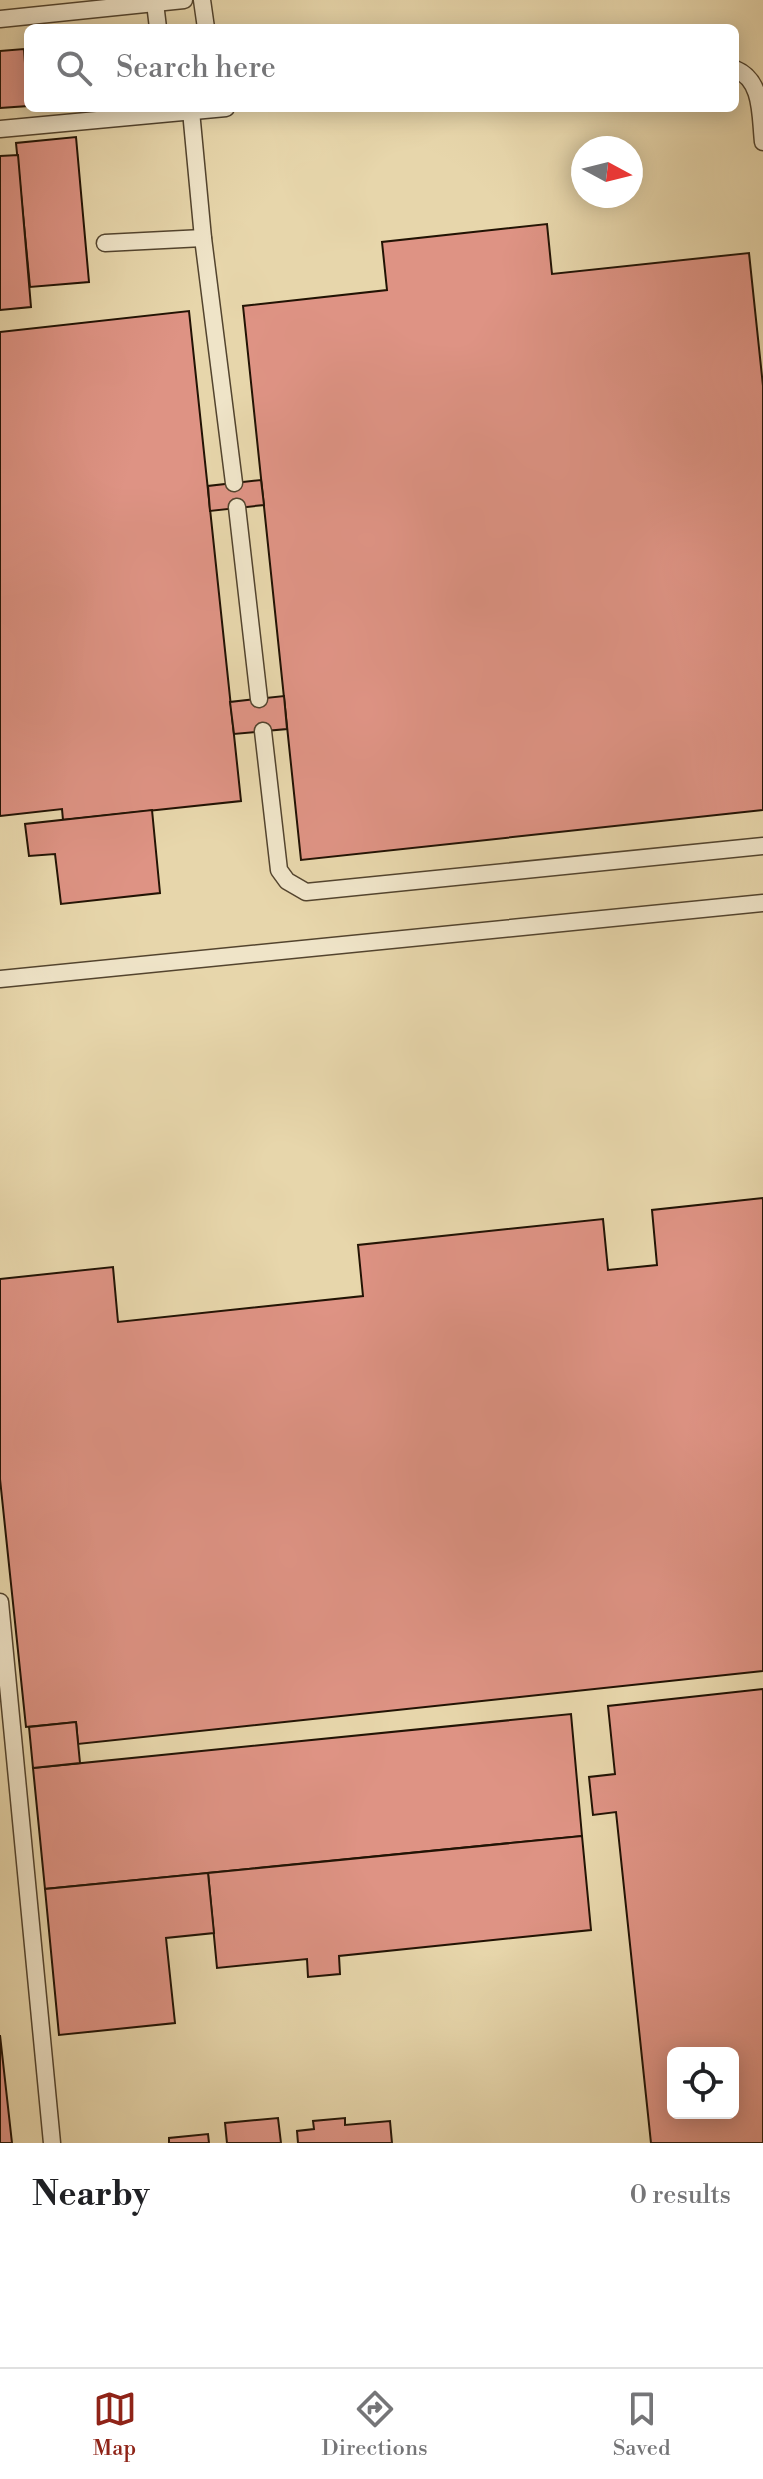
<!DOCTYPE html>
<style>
body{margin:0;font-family:"Libre Bodoni",serif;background:#f6f6f6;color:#202124}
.controls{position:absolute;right:24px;bottom:24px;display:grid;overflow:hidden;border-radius:12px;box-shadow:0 4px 20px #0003}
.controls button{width:72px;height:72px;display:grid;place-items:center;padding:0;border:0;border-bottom:2px solid #e0e0e0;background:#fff;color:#202124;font:40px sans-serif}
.compass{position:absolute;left:571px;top:136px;width:72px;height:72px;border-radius:50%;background:#fff;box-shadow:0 4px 20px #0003;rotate:97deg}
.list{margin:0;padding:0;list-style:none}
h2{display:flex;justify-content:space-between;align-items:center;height:104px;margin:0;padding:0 32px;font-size:34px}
h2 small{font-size:26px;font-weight:400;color:#757577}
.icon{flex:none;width:44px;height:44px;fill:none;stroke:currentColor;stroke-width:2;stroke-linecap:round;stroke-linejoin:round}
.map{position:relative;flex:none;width:763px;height:2143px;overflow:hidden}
.search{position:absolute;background:#fff;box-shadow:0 4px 20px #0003;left:24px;right:24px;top:24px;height:88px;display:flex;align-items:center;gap:20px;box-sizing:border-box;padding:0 28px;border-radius:12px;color:#757577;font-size:30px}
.sheet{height:224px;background:#fff}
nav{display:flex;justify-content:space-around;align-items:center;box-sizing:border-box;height:112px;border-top:2px solid #e0e0e0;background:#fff;font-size:22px;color:#757577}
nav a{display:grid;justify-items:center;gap:4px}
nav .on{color:#8f2418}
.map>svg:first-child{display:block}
.building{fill:#de9384;stroke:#221304;stroke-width:2;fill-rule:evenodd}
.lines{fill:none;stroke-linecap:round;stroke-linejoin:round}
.service-casing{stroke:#53442e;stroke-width:19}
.service{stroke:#efe4c8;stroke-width:16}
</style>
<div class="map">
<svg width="763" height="2143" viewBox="0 0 763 2143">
<rect width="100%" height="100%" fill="#e7d6ab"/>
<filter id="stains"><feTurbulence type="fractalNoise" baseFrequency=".0025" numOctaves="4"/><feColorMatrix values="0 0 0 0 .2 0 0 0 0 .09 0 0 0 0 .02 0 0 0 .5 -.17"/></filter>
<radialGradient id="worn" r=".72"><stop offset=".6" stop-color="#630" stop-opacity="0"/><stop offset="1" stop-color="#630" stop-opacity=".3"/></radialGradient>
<!-- building -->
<g class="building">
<polygon points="24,49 28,106 0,108 0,51"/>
<polygon points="76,137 89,282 30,287 16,143"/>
<polygon points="18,155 31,307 0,310 0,156"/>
<polygon points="547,224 552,274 749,253 763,386 763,810 301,860 243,306 387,290 382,242"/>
<polygon points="189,311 241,801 63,820 62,809 0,816 0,332"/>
<polygon points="261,480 264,505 210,511 208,486"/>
<polygon points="284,696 287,729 234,734 230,702"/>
<polygon points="152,810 160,893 61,904 55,854 29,856 25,824"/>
<polygon points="763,1198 763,1671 78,1744 76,1722 26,1727 0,1479 0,1279 113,1267 118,1322 363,1296 358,1245 603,1219 608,1270 657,1265 652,1210"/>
<path d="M763 1689V2143H651L616 1812 593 1815 589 1777 615 1774 608 1706ZM673 2053H733V2113H673Z"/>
<polygon points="571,1714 582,1836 45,1889 33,1768"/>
<polygon points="76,1722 80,1763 33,1768 29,1727"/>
<polygon points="582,1836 591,1930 339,1956 340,1974 308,1977 307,1959 217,1968 208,1873"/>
<polygon points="208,1873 214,1933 166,1938 175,2023 59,2035 45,1889"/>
<polygon points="0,2035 12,2143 0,2143"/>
<polygon points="278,2118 281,2143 227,2143 225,2123"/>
<polygon points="345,2118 345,2125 390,2121 392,2143 298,2143 297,2131 314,2129 313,2121"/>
<polygon points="208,2134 209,2143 169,2143 169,2138"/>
</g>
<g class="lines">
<defs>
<g id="service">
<polyline points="202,0 206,28"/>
<polyline points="155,3 158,28"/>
<polyline points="0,19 184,0"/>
<path d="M735 69C763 80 760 115 763 142"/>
<polyline points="191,111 203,238 234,483"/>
<polyline points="0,129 226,108"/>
<polyline points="105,243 203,238"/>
<polyline points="237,507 259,699"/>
<polyline points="263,731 279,870 287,881 306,892 763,846"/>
<polyline points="0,979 763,903"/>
<polyline points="0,1602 52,2143"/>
</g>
</defs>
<!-- service casing -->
<use href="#service" class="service-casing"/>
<!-- service -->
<use href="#service" class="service"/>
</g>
<rect width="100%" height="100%" filter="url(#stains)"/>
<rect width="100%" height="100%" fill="url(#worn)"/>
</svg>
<div class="controls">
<button><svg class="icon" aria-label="locate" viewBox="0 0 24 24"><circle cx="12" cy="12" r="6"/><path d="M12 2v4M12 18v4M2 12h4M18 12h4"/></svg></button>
</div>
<svg class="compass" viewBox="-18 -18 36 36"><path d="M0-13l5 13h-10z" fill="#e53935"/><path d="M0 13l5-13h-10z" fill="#757577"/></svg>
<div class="search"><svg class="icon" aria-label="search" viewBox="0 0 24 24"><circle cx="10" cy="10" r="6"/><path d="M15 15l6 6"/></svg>Search here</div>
</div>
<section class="sheet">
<h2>Nearby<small>0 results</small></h2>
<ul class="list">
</ul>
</section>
<nav>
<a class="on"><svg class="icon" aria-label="map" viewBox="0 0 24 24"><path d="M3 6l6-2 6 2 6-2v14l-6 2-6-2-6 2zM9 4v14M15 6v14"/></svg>Map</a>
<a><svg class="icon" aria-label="directions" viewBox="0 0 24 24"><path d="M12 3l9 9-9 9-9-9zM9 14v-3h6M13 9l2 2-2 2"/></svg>Directions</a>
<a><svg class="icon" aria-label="saved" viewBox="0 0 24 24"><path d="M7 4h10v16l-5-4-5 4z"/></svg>Saved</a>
</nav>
